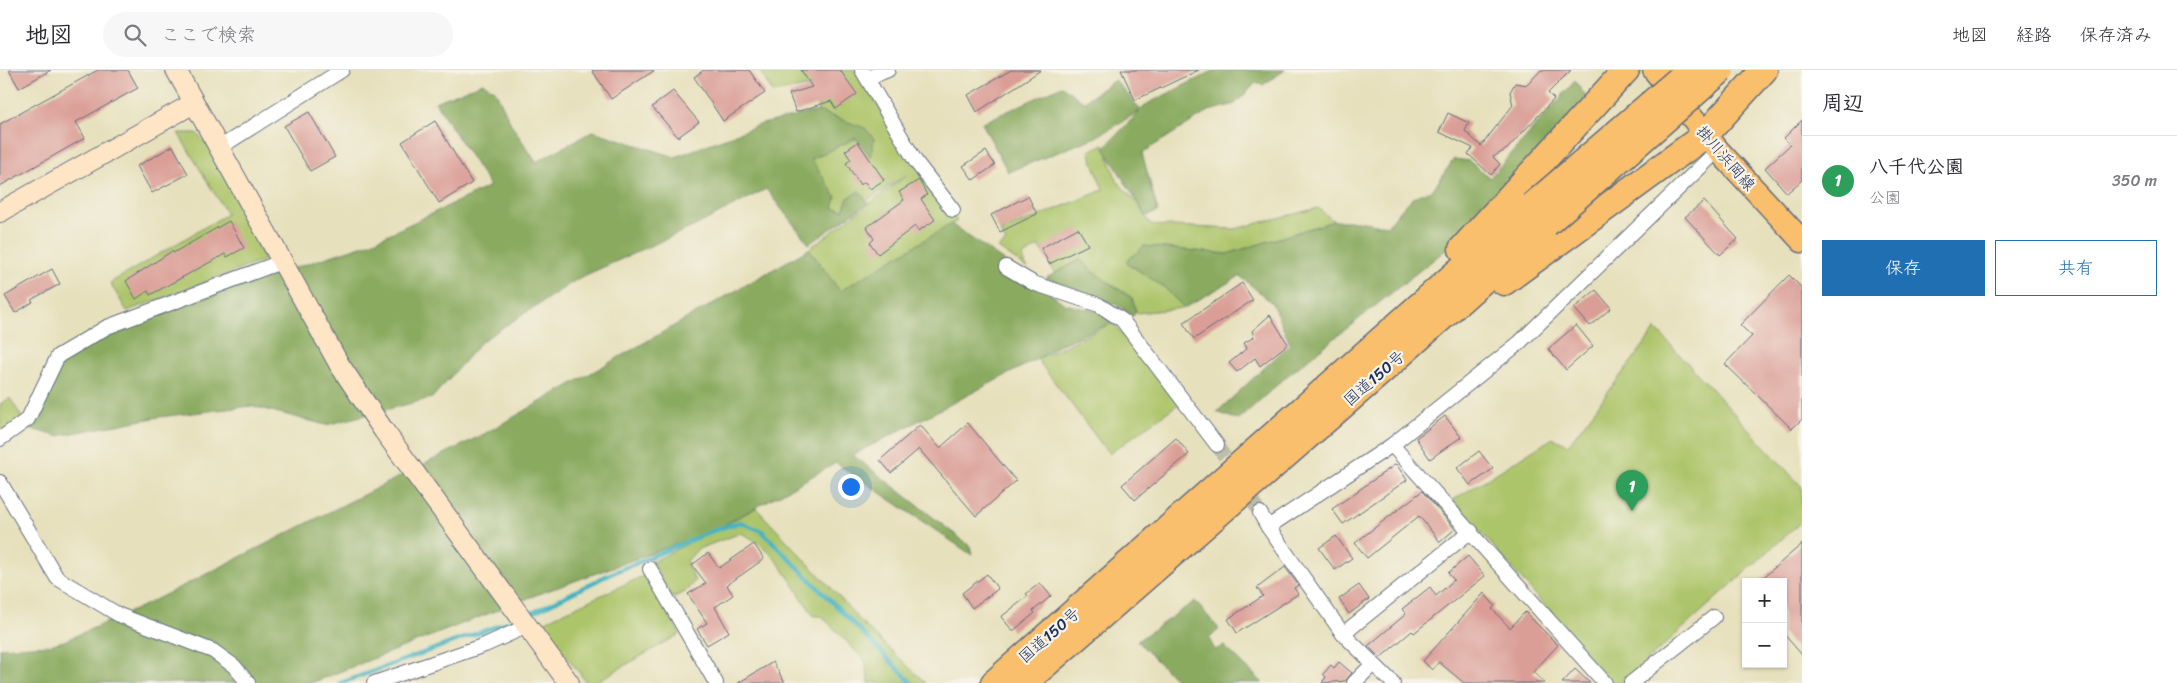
<!DOCTYPE html>
<html lang="ja">
<meta charset="utf-8">
<style>
body{margin:0;font-family:Sriracha,"Klee One",sans-serif;background:#f7f7f7;color:#2b2b33}
.controls{position:absolute;right:15px;bottom:15px;display:grid;overflow:hidden;border-radius:0px;box-shadow:0 1px 4px #0004}
.controls button{width:45px;height:45px;display:grid;place-items:center;padding:0;border:0;border-bottom:1px solid #e1e1e2;background:#fff;color:#2b2b33;font:25px sans-serif}
.you{position:absolute;left:850px;top:416px;width:18px;height:18px;margin:-12px;border:4px solid #fff;border-radius:50%;background:#1a73e8;box-shadow:0 0 0 8px #1a73e833}
.badge{display:grid;place-items:center;width:32px;height:32px;border-radius:50%;background:#1f6fb2;color:#fff;font-size:16px;font-weight:700}
.pin{position:absolute;translate:-50% -41px;filter:drop-shadow(0 1px 2px #0008)}
.pin::after{content:'';position:absolute;top:26px;width:18px;height:15px;background:inherit;clip-path:polygon(0 0,100% 0,50% 100%)}
.list{margin:0;padding:0;list-style:none}
h2{display:flex;justify-content:space-between;align-items:center;height:65px;margin:0;padding:0 20px;font-size:21px}
h2 small{font-size:16px;font-weight:400;color:#7c7c81}
.list li{display:grid;grid-template-columns:32px 1fr auto;gap:15px;align-items:center;box-sizing:border-box;height:90px;padding:0 20px;border-top:1px solid #e1e1e2}
.list b{display:block;font-size:19px;white-space:nowrap}
.list p{margin:0;font-size:16px;white-space:nowrap;color:#7c7c81}
.list em{font-size:16px;font-style:normal;color:#7c7c81}
.actions{display:flex;gap:10px;padding:15px 20px}
.actions a{flex:1;padding:11px 0;border:1px solid #1f6fb2;border-radius:0px;text-align:center;font-size:18px;color:#1f6fb2}
.actions .main{background:#1f6fb2;color:#fff}
.icon{flex:none;width:28px;height:28px;fill:none;stroke:currentColor;stroke-width:2;stroke-linecap:round;stroke-linejoin:round}
.map{position:relative;flex:none;width:1802px;height:613px;overflow:hidden}
header{display:flex;align-items:center;gap:30px;box-sizing:border-box;height:70px;padding:0 25px;background:#fff;border-bottom:1px solid #e1e1e2}
header strong{font-size:24px}
nav{display:flex;gap:28px;margin-inline-start:auto;font-size:18px}
.search{width:350px;height:45px;background:#f7f7f7;display:flex;align-items:center;gap:12px;box-sizing:border-box;padding:0 18px;border-radius:28px;color:#7c7c81;font-size:19px}
main{display:flex}
aside{flex:1;background:#fff}
.map>svg:first-child{display:block}
.green{fill:#adc56b;stroke:#647a64}
.forest{fill:#8aaa5f;stroke:#526c5e}
.lines{fill:none;stroke-linecap:round;stroke-linejoin:round}
.stream{stroke:#45b3c1;stroke-width:4.5}
.building{fill:#da9e96}
.street-tunnel{stroke:#bebda9;stroke-width:14;stroke-dasharray:14 7;stroke-linecap:butt}
.street-casing{stroke:#626d7f;stroke-width:16}
.secondary-casing{stroke:#626d7f;stroke-width:22}
.primary-casing{stroke:#626d7f;stroke-width:25}
.highway-casing{stroke:#626d7f;stroke-width:29}
.street{stroke:#fff;stroke-width:14}
.secondary{stroke:#fde5c5;stroke-width:20}
.primary{stroke:#f9bf6d;stroke-width:22}
.highway{stroke:#f9bf6d;stroke-width:26}
.highway-bridge-casing{stroke:#626d7f;stroke-width:29;stroke-linecap:butt}
.highway-bridge{stroke:#f9bf6d;stroke-width:26}
.labels{text-anchor:middle;dominant-baseline:central;stroke-width:4.5;stroke-linejoin:round;paint-order:stroke}
.street-label{font-size:16px;fill:#1b2f5e;stroke:#f7f3e8}
</style>
<header>
<strong>地図</strong>
<div class="search"><svg class="icon" aria-label="search" viewBox="0 0 24 24"><circle cx="10" cy="10" r="6"/><path d="M15 15l6 6"/></svg>ここで検索</div>
<nav><a>地図</a><a>経路</a><a>保存済み</a></nav>
</header>
<main>
<div class="map">
<svg width="1802" height="613" viewBox="0 0 1802 613">
<rect width="100%" height="100%" fill="#f7f3e8"/>
<filter id="ink" filterUnits="userSpaceOnUse"><feTurbulence type="fractalNoise" baseFrequency=".02" numOctaves="2"/><feDisplacementMap in="SourceGraphic" scale="10" xChannelSelector="R" yChannelSelector="G"/><feConvolveMatrix kernelMatrix="1 2 1 2 8 2 1 2 1" color-interpolation-filters="sRGB"/></filter>
<filter id="wash" filterUnits="userSpaceOnUse"><feTurbulence type="fractalNoise" baseFrequency=".0096" numOctaves="4" result="noise"/><feDisplacementMap in="SourceGraphic" scale="20" xChannelSelector="R" yChannelSelector="G"/><feGaussianBlur stdDeviation="1.12" result="paint"/><feColorMatrix in="noise" values="0 0 0 0 0 0 0 0 0 0 0 0 0 0 0 0 0 1.4 0 .05"/><feComposite in="paint" operator="in"/></filter>
<g filter="url(#wash)">
<rect width="100%" height="100%" fill="#e7e0bc"/>
<!-- green -->
<g class="green">
<polygon points="759,0 855,0 917,97 957,151 841,223 809,179 907,105 866,131 859,122 848,128 843,140 833,138 810,90 856,68 866,60 818,41 817,15 773,23"/>
<polygon points="178,63 197,63 214,83 265,190 127,241 110,213 227,144"/>
<polygon points="1104,74 1117,111 1137,133 1151,155 1235,159 1318,138 1334,151 1227,184 1144,176 1127,193 1165,218 1184,238 1136,243 1132,228 1092,201 1081,189 1055,203 1039,176 1022,187 1027,198 998,178 1006,172 1000,162 1103,120 1089,81"/>
<polygon points="1113,253 1181,332 1109,384 1037,289"/>
<polygon points="1656,259 1802,417 1802,451 1622,613 1611,613 1453,430 1553,368 1568,375"/>
<polygon points="10,328 23,349 0,366 0,334"/>
<path d="M756 438 824 510 865 556 926 613H869L865 591 822 546H814C791 514 778 480 741 463L698 479 686 492 695 511 685 522 672 528 652 492Z"/>
<polygon points="645,505 680,564 594,613 587,613 541,553"/>
</g>
<!-- forest -->
<g class="forest">
<polygon points="1215,0 1285,0 1263,15 1256,13 1235,34 1209,41 1142,83 1158,142 1146,146 1104,78 1140,41 1096,67 1008,102 982,53 1062,16 1083,32 1115,10 1141,40 1147,34"/>
<path d="M1575 11 1589 31 1443 182 1287 306 1238 350 1217 342 1290 274 1272 233 1240 206 1184 238 1165 218 1126 192 1144 176 1227 184 1334 151H1358L1387 156C1397 145 1414 120 1431 122L1454 89 1469 91 1490 108Z"/>
<polygon points="483,13 495,20 511,54 536,92 593,61 675,87 762,54 818,41 865,58 874,69 871,87 856,68 811,89 836,127 833,138 843,140 848,128 859,121 868,133 809,174 766,119 695,156 579,208 482,271 432,328 326,355 252,336 159,347 57,366 24,357 70,279 153,245 370,173 490,116 435,32"/>
<polygon points="951,154 1065,234 1104,243 1111,253 1059,275 1037,289 853,385 970,476 972,485 836,393 715,460 536,525 311,613 0,613 0,578 49,575 64,571 141,537 484,364 809,179 840,221"/>
<polygon points="1080,190 1092,201 1132,228 1136,242 1133,246 1115,234 1046,208"/>
<polygon points="1195,531 1219,559 1209,569 1215,580 1224,576 1263,613 1179,613 1137,571"/>
</g>
<g class="lines">
<!-- stream -->
<g class="stream">
<polyline points="526,546 608,505 715,460 740,452 762,461 912,613"/>
<polyline points="341,613 516,549"/>
</g>
</g>
<g id="blocks">
<!-- building -->
<g class="building">
<polygon points="9,0 51,0 19,18"/>
<polygon points="98,0 128,0 138,18 76,52 85,68 0,116 0,54"/>
<polygon points="592,0 655,0 611,29"/>
<polygon points="704,0 749,0 765,23 723,51 694,7"/>
<polygon points="801,0 840,0 857,24 836,39 831,31 796,42 789,24 812,17"/>
<polygon points="1011,0 1041,0 977,42 968,25"/>
<polygon points="1121,0 1199,0 1135,30"/>
<polygon points="1541,0 1571,0 1548,23 1554,29 1507,79 1493,87 1500,94 1491,105 1468,84 1473,78 1439,62 1448,43 1469,53 1465,61 1481,76 1513,35 1510,22 1515,13 1527,15"/>
<polygon points="673,21 699,52 678,67 652,37"/>
<polygon points="309,42 335,87 310,101 284,56"/>
<polygon points="1802,50 1802,110 1787,123 1765,98 1790,75 1784,68"/>
<polygon points="435,51 472,113 439,133 402,72"/>
<polygon points="858,72 884,110 870,119 865,112 860,115 846,93 851,90 845,81"/>
<polygon points="173,76 188,104 152,123 137,96"/>
<polygon points="986,81 995,95 973,110 963,96"/>
<polygon points="919,110 927,125 921,129 935,150 918,161 915,156 878,184 870,173 874,169 867,157 904,130 899,122"/>
<polygon points="1028,126 1037,144 1000,162 991,145"/>
<polygon points="1704,131 1738,169 1720,185 1685,147"/>
<polygon points="229,151 244,178 227,187 225,184 150,225 148,221 136,229 126,211 172,181 173,183"/>
<polygon points="1078,158 1088,175 1049,194 1041,178"/>
<polygon points="52,199 60,214 31,230 33,232 15,243 5,226"/>
<polygon points="1789,205 1802,218 1802,349 1792,359 1725,294 1752,266 1740,255"/>
<polygon points="1242,213 1253,230 1194,269 1183,253"/>
<polygon points="1596,220 1611,238 1590,256 1574,238"/>
<polygon points="1270,245 1288,274 1260,296 1255,288 1237,302 1229,293 1247,278 1244,273 1254,267 1252,261"/>
<polygon points="1576,255 1593,276 1566,300 1548,279"/>
<polygon points="1445,346 1461,367 1430,389 1416,368"/>
<polygon points="968,353 1016,411 976,446 919,379 891,403 880,390 920,355 940,378"/>
<polygon points="1176,368 1189,384 1135,430 1122,415"/>
<polygon points="1479,381 1493,399 1470,415 1457,398"/>
<polygon points="1396,394 1407,410 1343,454 1332,439"/>
<polygon points="1422,421 1455,459 1440,472 1419,446 1367,488 1355,473"/>
<polygon points="1336,466 1352,488 1335,500 1319,478"/>
<polygon points="754,474 764,489 727,515 733,525 715,537 729,562 707,575 697,559 707,553 688,524 706,513 692,495 708,483 719,498"/>
<polygon points="1802,474 1802,585 1783,563 1783,512 1758,512"/>
<polygon points="1468,486 1485,506 1414,563 1412,561 1380,588 1368,576 1406,544 1402,539 1430,517 1436,526 1454,510 1448,503"/>
<polygon points="1285,497 1298,515 1294,518 1298,524 1237,563 1228,549 1263,526 1257,518"/>
<polygon points="987,504 998,519 972,538 962,523"/>
<polygon points="1040,513 1051,526 1033,541 1035,543 1013,561 1001,547 1028,526 1026,524"/>
<polygon points="1359,515 1369,529 1349,544 1339,529"/>
<polygon points="1484,523 1495,536 1492,539 1510,558 1525,542 1558,575 1533,602 1545,613 1464,613 1439,592 1432,600 1423,591"/>
<polygon points="773,592 785,613 738,613"/>
<polygon points="1339,592 1352,603 1345,611 1322,613 1326,607 1323,604 1331,595 1334,598"/>
<polygon points="1575,599 1590,613 1562,613"/>
</g>
</g>
</g>
<g filter="url(#ink)">
<use href="#blocks" fill-opacity="0" stroke="#626d7f" stroke-width="1"/>
<g class="lines">
<!-- street-tunnel -->
<polyline class="street-tunnel" points="1217,375 1260,443"/>
<defs>
<g id="street">
<polyline points="862,0 916,92 953,140"/>
<polyline points="867,8 888,0"/>
<polyline points="219,78 342,0"/>
<polyline points="1006,197 1033,213 1099,235 1122,250 1217,375"/>
<polyline points="0,369 28,349 58,286 107,257 281,192"/>
<polyline points="1392,375 1605,613"/>
<polyline points="0,412 57,508 119,545 213,581 234,596 248,613"/>
<polyline points="1260,443 1268,457 1343,564 1393,613"/>
<polyline points="1268,457 1392,375 1519,273 1718,80"/>
<polyline points="650,499 716,613"/>
<polyline points="1343,564 1471,461"/>
<polyline points="374,613 485,575 527,556"/>
<polyline points="1354,613 1372,595"/>
<polyline points="1631,613 1714,547"/>
</g>
<g id="secondary">
<polyline points="176,0 339,294 384,361 569,613"/>
<polyline points="0,142 194,33"/>
</g>
<polyline id="primary" points="1654,0 1718,80 1802,171"/>
<g id="highway">
<polyline points="1462,179 1626,0"/>
<polyline points="1504,212 1705,65 1764,0"/>
<polyline points="994,613 1532,136"/>
<polyline points="1024,613 1384,299 1546,154"/>
</g>
</defs>
<!-- street casing -->
<use href="#street" class="street-casing"/>
<!-- secondary casing -->
<use href="#secondary" class="secondary-casing"/>
<!-- primary casing -->
<use href="#primary" class="primary-casing"/>
<!-- highway casing -->
<use href="#highway" class="highway-casing"/>
<!-- street -->
<use href="#street" class="street"/>
<!-- secondary -->
<use href="#secondary" class="secondary"/>
<!-- primary -->
<use href="#primary" class="primary"/>
<!-- highway -->
<use href="#highway" class="highway"/>
<defs>
<g id="highway-bridge">
<polyline points="1532,136 1690,0"/>
<polyline points="1546,154 1721,0"/>
</g>
</defs>
<!-- highway-bridge casing -->
<use href="#highway-bridge" class="highway-bridge-casing"/>
<!-- highway-bridge -->
<use href="#highway-bridge" class="highway-bridge"/>
</g>
</g>
<g class="labels">
<!-- street labels -->
<g class="street-label">
<text transform="translate(1726 88) rotate(49)">掛川浜岡線</text>
<text transform="translate(1374 308) rotate(-41)">国道150号</text>
<text transform="translate(1049 565) rotate(-41)">国道150号</text>
</g>
</g>
</svg>
<div class="controls">
<button>+</button>
<button>−</button>
</div>
<div class="you"></div>
<div class="pin badge" style="left:1632px;top:441px;background:#2e9e5b">1</div>
</div>
<aside>
<h2>周辺<small></small></h2>
<ul class="list">
<li><span class="badge" style="background:#2e9e5b">1</span><div><b>八千代公園</b><p>公園</p></div><em>350 m</em></li>
</ul>
<div class="actions"><a class="main">保存</a><a>共有</a></div>
</aside>
</main>
